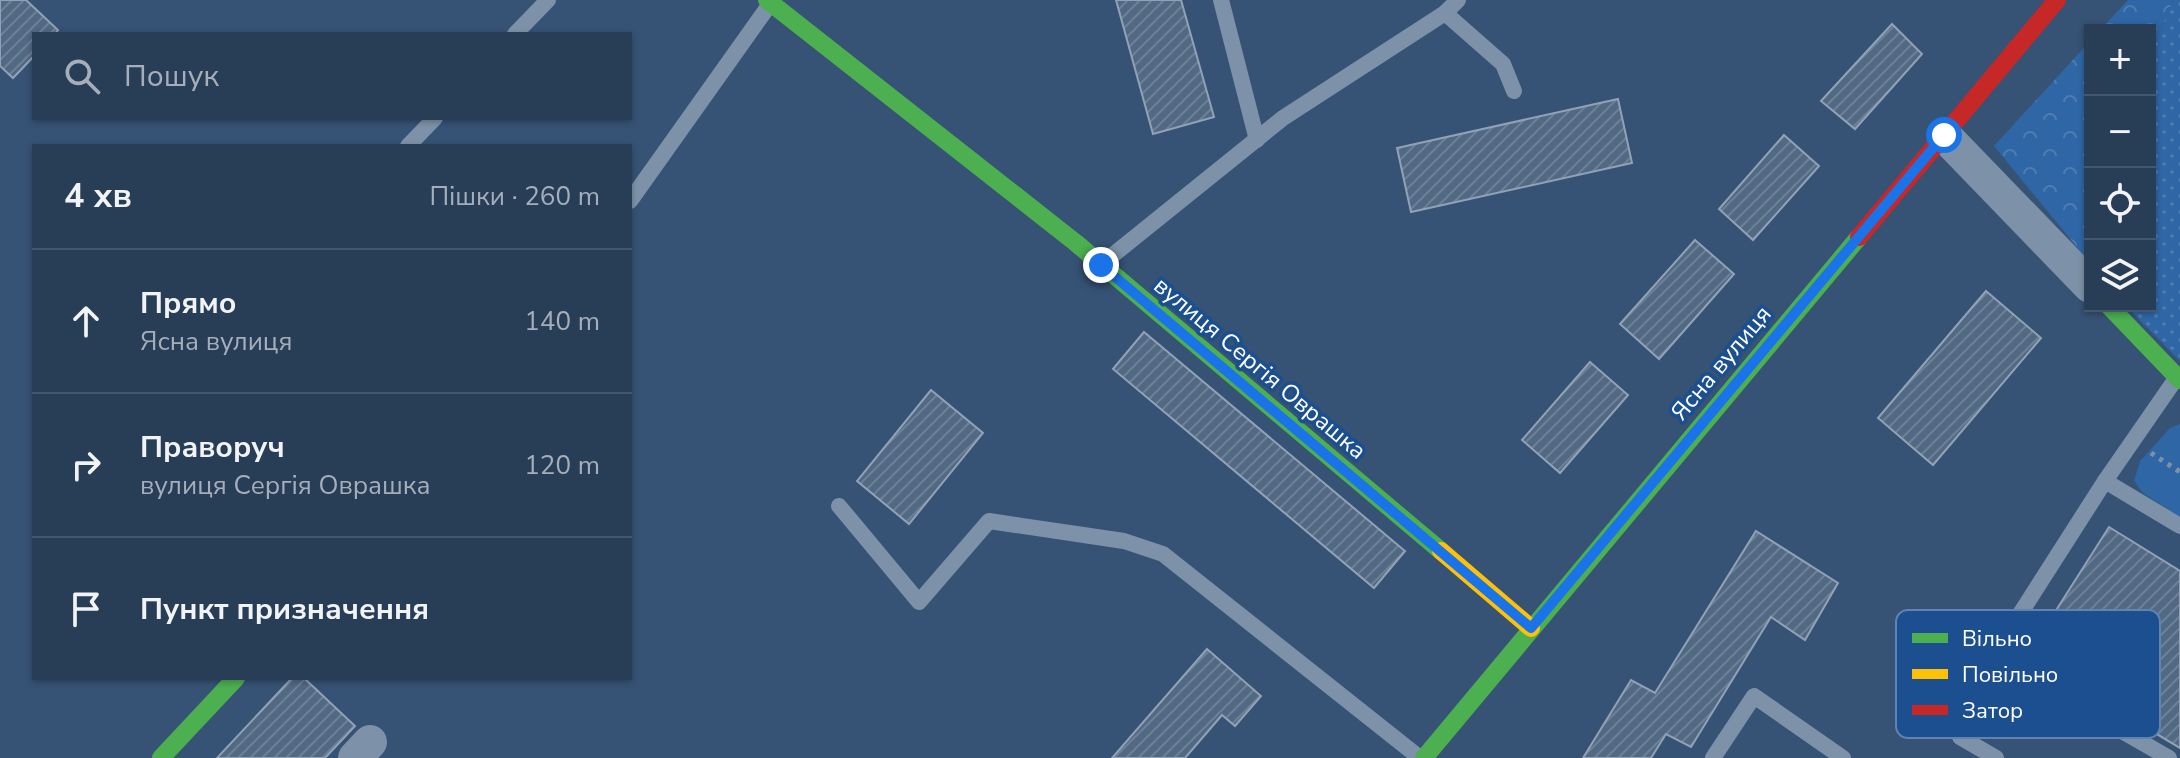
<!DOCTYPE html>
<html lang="uk">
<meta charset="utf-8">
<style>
body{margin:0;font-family:"Nunito Sans",sans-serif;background:#344961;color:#f1f3f6}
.controls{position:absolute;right:24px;top:24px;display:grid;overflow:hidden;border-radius:0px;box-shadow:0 2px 6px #0004}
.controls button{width:72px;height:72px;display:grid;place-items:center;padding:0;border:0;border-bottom:2px solid #44576d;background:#283e57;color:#f1f3f6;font:40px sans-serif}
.stop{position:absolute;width:24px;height:24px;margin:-18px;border:6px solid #1a73e8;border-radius:50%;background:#fff}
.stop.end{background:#1a73e8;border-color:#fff;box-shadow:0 2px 8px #0008}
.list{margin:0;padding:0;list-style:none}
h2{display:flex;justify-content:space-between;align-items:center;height:104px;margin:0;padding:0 32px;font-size:34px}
h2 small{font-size:26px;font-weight:400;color:#a5aeba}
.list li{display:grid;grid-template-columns:52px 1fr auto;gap:24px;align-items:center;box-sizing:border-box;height:144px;padding:0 32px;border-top:2px solid #44576d}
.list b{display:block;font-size:30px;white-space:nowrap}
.list p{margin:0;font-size:26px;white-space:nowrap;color:#a5aeba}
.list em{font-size:26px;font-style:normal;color:#a5aeba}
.icon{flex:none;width:44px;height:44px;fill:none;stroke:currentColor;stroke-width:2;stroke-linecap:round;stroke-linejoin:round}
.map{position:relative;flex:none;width:2180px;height:758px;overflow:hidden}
.search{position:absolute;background:#283e57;box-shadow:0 2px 6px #0004;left:32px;top:32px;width:600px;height:88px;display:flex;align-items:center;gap:20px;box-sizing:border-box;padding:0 28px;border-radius:0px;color:#a5aeba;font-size:30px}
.panel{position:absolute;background:#283e57;box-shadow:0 2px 6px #0004;left:32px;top:144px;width:600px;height:536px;border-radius:0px}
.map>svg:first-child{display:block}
.grass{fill:url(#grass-dots)}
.forest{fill:url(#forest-crowns)}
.park{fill:#2f66a5}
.building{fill:url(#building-hatch);stroke:#92a2b6;stroke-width:2}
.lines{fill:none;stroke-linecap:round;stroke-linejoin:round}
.path{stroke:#7d92a8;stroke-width:5;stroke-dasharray:4 6;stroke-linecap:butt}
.lane{stroke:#7d92a8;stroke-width:16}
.street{stroke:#7d92a8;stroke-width:34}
.fast{stroke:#4caf50;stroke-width:18}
.slow{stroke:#ffc107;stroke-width:18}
.jam{stroke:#c62828;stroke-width:18}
.route{stroke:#1a73e8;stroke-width:10}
.labels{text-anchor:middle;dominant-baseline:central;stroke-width:7;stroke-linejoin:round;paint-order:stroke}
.street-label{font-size:24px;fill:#fff;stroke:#1b4f8f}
.key{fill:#1b4f8f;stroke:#5f84b1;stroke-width:2}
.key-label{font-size:22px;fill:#fff}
</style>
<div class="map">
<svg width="2180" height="758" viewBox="0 0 2180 758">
<defs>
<pattern id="grass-dots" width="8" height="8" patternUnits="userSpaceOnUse" patternTransform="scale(2)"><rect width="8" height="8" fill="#2f66a5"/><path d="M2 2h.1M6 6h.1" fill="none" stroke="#4e7db2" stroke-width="1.8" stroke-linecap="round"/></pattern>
<pattern id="forest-crowns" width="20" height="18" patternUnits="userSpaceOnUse" patternTransform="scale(2)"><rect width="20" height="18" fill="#2f66a5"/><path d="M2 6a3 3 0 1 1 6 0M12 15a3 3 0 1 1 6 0" fill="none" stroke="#4e7db2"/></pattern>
<pattern id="building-hatch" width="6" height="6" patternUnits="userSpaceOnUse" patternTransform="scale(2)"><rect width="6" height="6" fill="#526984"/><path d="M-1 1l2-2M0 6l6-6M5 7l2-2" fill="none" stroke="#6c8096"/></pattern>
</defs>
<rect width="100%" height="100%" fill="#365274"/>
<!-- grass -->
<polygon class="grass" points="2173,0 2180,0 2180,361 2126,306 2150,306 2150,55"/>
<!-- forest -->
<g class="forest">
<polygon points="2128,0 2173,0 2150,55 2150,30 2100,30"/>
<polygon points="2090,41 2090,263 1994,146"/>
</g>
<!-- park -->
<polygon class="park" points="2180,424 2180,517 2143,493 2134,481 2140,461 2170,428"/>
<!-- building -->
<g class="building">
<polygon points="0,0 26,0 58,30 55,34 34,34 34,56 13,78 0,66"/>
<polygon points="1116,0 1181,0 1214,117 1153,134"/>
<polygon points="1892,24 1922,54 1855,129 1821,101"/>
<polygon points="1618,99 1632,163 1411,212 1397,148"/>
<polygon points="1784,135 1819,166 1753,240 1719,209"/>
<polygon points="1695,240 1734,274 1659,359 1620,324"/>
<polygon points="1986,291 2041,338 1933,465 1878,418"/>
<polygon points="1144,332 1405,551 1374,588 1113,369"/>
<polygon points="1590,362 1628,395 1560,473 1522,440"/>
<polygon points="931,390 983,433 909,524 857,481"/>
<polygon points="2109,527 2180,571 2180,748 2027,656"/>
<polygon points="1756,531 1838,583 1805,640 1771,617 1691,747 1666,734 1651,758 1583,758 1631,680 1655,693"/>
<polygon points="1207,649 1261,696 1235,726 1222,715 1185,758 1112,758"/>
<polygon points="292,678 304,678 355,726 325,758 217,758"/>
</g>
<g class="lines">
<!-- path -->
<polyline class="path" points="2151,453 2180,472"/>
<!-- lane -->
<g class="lane">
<polyline points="1221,0 1257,140"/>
<polyline points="1445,13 1503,64 1514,91"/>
<polyline points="515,34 548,0"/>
<polyline points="408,146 435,118"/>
<polyline points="630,201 770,4"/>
<polyline points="1103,263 1283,118 1445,13 1458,0"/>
<polyline points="2105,481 2175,380"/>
<polyline points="839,506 919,602 989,521 1124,541 1163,554 1420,758"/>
<polyline points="1960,737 1996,758"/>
<polyline points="1713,758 1754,696 1843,758"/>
<polyline points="2169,758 2010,667 2004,639 2105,481 2180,526"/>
</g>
<!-- street -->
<g class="street">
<polyline points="1944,135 2090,286"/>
<polyline points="355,758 370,742"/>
</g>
<!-- fast -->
<g class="fast">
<polyline points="767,0 1076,243 1441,551"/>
<polyline points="2109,306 2180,380"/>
<polyline points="161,758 236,678"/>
<polyline points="1424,758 1859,237"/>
</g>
<!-- slow -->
<polyline class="slow" points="1441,551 1531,628"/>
<!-- jam -->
<polyline class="jam" points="1859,237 2057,0"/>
</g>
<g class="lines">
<!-- route -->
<polyline class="route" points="1101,265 1531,628 1944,135"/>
</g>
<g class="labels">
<!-- street labels -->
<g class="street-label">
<text transform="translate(1721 363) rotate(-50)">Ясна вулиця</text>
<text transform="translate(1260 368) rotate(40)">вулиця Сергія Оврашка</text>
</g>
</g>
<!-- legend -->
<rect x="1896" y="610" width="264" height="128" rx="12" class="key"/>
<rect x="1912" y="633" width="36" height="10" fill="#4caf50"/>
<rect x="1912" y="669" width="36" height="10" fill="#ffc107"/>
<rect x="1912" y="705" width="36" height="10" fill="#c62828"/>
<g class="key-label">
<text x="1962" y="646">Вільно</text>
<text x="1962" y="682">Повільно</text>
<text x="1962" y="718">Затор</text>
</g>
</svg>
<div class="controls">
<button>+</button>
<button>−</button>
<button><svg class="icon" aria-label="locate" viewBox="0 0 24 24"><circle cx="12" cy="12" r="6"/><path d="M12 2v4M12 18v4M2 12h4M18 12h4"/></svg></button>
<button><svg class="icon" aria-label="layers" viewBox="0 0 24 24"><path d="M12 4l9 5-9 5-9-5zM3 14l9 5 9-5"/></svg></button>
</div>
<div class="stop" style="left:1944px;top:135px"></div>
<div class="stop end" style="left:1101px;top:265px"></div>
<div class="search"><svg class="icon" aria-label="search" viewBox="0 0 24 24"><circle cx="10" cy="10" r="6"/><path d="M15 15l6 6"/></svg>Пошук</div>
<section class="panel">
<h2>4 хв<small>Пішки · 260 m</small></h2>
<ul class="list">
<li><svg class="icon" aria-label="ahead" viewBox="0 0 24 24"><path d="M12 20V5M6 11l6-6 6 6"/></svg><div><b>Прямо</b><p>Ясна вулиця</p></div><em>140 m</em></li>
<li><svg class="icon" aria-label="right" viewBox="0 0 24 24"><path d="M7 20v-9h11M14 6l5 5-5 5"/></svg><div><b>Праворуч</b><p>вулиця Сергія Оврашка</p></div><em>120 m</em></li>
<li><svg class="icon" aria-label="arrive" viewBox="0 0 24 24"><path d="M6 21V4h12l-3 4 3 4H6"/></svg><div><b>Пункт призначення</b></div></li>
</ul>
</section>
</div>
